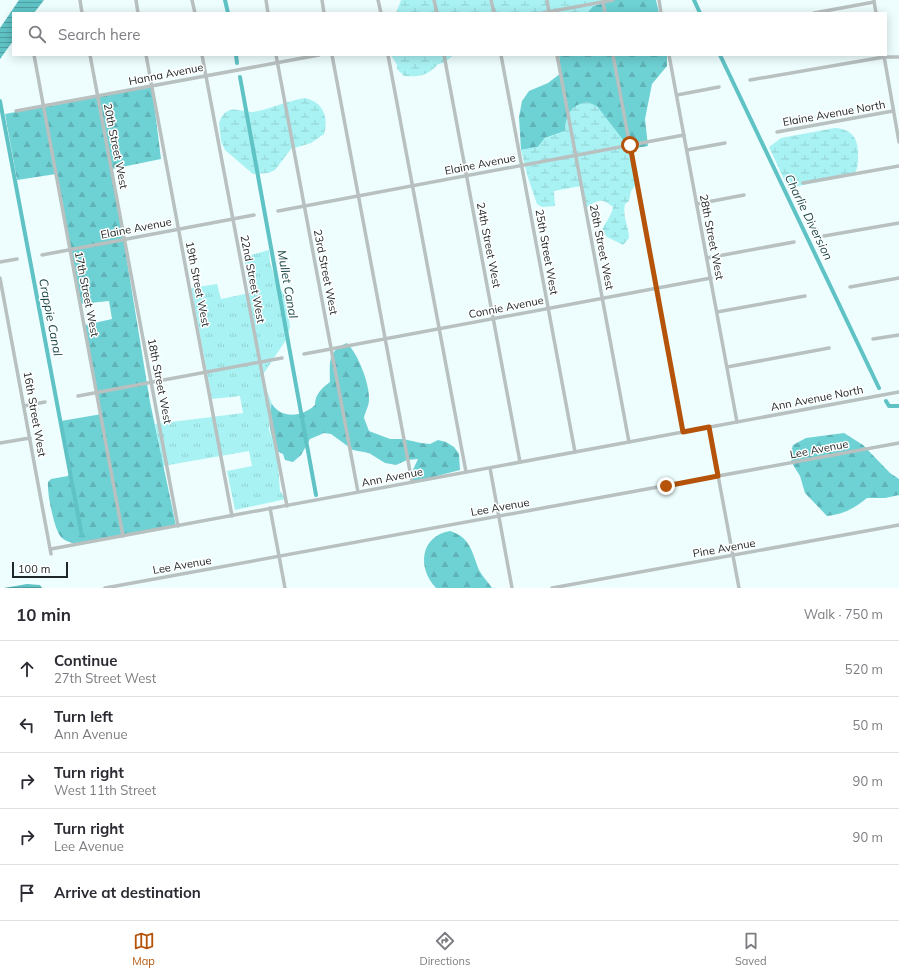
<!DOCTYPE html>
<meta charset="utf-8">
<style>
body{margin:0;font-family:Mulish,sans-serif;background:#f2f2f3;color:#2b2b33}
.scale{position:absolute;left:12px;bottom:10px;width:56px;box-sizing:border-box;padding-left:4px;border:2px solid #202727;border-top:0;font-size:11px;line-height:14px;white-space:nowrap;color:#202727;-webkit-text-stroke:3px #fff;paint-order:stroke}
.stop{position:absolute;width:12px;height:12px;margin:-9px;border:3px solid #b45309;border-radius:50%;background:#fff}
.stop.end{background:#b45309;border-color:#fff;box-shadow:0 1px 4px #0008}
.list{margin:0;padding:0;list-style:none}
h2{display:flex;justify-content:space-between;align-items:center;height:52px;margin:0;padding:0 16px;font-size:17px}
h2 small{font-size:13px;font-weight:400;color:#7c7c81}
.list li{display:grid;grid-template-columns:26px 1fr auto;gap:12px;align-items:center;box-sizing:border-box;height:56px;padding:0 16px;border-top:1px solid #e1e1e2}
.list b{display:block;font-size:15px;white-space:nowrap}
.list p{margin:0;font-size:13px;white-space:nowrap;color:#7c7c81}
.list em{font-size:13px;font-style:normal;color:#7c7c81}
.icon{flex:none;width:22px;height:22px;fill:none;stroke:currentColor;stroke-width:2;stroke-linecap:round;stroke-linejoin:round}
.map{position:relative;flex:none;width:899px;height:588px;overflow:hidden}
.search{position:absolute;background:#fff;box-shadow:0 2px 10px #0003;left:12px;right:12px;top:12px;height:44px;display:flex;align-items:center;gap:10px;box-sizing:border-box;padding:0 14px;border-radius:0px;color:#7c7c81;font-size:15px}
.sheet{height:332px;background:#fff}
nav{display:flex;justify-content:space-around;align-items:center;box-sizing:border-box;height:56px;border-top:1px solid #e1e1e2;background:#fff;font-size:11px;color:#7c7c81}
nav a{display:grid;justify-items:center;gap:2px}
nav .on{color:#b45309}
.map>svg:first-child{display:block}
.grass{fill:url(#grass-tufts)}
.forest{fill:url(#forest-firs)}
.wetland{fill:url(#wetland-marsh)}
.water{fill:url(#water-rules)}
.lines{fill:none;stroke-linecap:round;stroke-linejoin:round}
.canal{stroke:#5fc3c6;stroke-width:4}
.minor{stroke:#b8c0c0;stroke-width:3.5}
.route{stroke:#b45309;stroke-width:5}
.labels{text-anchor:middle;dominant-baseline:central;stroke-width:3;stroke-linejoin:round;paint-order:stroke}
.street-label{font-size:11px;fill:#202727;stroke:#fff}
.water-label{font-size:12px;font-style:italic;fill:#184647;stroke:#fff}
</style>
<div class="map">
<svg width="899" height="588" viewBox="0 0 899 588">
<defs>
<pattern id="grass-tufts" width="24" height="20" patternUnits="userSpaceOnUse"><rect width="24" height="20" fill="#a9f2f4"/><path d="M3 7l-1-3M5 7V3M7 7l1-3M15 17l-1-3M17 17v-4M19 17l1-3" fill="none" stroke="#91d0d1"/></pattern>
<pattern id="forest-firs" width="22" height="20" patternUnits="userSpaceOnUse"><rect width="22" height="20" fill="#6ed1d4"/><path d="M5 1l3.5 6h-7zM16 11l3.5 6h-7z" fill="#5fb3b6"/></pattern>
<pattern id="wetland-marsh" width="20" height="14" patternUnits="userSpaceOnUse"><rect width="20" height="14" fill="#a9f2f4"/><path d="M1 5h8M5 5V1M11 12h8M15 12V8" fill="none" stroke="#91d0d1"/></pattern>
<pattern id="water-rules" width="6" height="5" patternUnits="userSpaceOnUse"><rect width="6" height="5" fill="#5fc3c6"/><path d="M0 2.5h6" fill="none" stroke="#4e9ea1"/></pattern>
</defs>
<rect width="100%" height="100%" fill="#eefefe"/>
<!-- grass -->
<polygon class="grass" points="269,250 270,262 276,282 286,298 290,327 286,340 264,373 263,381 272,404 269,419 269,430 277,451 280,491 286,499 235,510 227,471 252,466 249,451 163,466 155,424 243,413 240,396 212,399 191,288 217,284 221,299 250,293 244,257"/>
<!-- forest -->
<g class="forest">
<polygon points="614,0 656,0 659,13 587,13 593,6"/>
<polygon points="559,55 667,55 667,66 652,84 645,119 648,146 630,149 614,129 569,117 566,122 565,131 545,138 538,147 521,150 519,117 522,101 529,91 548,83 561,73"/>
<path d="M152 87 161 159 112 169 150 402 176 526 75 545C71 541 65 542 61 537 54 529 47 493 48 482L51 479 68 476 69 474 61 421 102 414 90 358 85 325 112 319 109 301 79 304 56 174 17 180 5 114Z"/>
<path d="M347 343C358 354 370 384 369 400 369 406 365 412 364 418L369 431 390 439H403L421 443 430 444 438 440 446 442 454 447 459 454 460 470 410 483 411 474 418 459 407 460 396 465 385 463 369 453 353 450 331 434 324 433 310 439 301 455 293 462 285 460 283 454 277 451C270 432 267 424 272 404 282 420 304 416 315 405 315 394 322 388 330 382 330 362 327 351 347 343Z"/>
<path d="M844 433 863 445 890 473 899 479V495L885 498H867C853 509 844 514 827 516L805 493 800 476 792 463 790 455 793 445 806 438Z"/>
<path d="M450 531C470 537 472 552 479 570 482 576 488 582 492 588H436C417 568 420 536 450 531Z"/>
</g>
<!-- wetland -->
<g class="wetland">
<polygon points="401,0 614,0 593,6 587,13 396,13"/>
<path d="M391 55H454L443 63 438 64C428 76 419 77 404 76L397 69V65Z"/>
<path d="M305 98C323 102 329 117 324 134L311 143 291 149 275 170 268 173 253 174 225 150 221 141 219 123C221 118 223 113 228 111 235 107 245 113 253 112 271 109 287 101 305 98Z"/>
<path d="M587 102 597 106 630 149 637 183 631 191 629 201 625 204C622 217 629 226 629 238L623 245 607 237 602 230C606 221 611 217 613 207 601 197 597 200 586 208L581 186 554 191 555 206 542 207 537 204 528 178 521 150 538 147 545 138 565 131C566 115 570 105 587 102Z"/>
<path d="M835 128C852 129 859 139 858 156 858 163 858 168 854 175L788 188 769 147 781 138Z"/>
</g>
<!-- water -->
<g class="water">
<polygon points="19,0 44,0 34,13 13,13 13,41 0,59 0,28"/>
<polygon points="27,584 40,585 42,588 4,588"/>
</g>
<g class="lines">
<!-- canal -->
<g class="canal">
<polyline points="225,0 228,13"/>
<polyline points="694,0 700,13"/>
<polyline points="236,55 237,63"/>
<polyline points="720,55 879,388"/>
<polyline points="240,77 316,495"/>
<polyline points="0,101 82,536"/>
<polyline points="886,401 889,406 899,406"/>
</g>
<!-- minor -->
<g class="minor">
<polyline points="80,0 82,13"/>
<polyline points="136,0 138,13"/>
<polyline points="192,0 195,13"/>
<polyline points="266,0 268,13"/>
<polyline points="322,0 324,13"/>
<polyline points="378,0 381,13"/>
<polyline points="434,0 437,13"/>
<polyline points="491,0 494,13"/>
<polyline points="547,0 549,13"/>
<polyline points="659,0 661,13"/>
<polyline points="874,1 876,13"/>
<polyline points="603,2 605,13"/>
<polyline points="542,13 613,0"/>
<polyline points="814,13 874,2"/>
<polyline points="34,55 123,536"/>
<polyline points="90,55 178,526"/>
<polyline points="146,55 232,516"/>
<polyline points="202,55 287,506"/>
<polyline points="276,55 358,492"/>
<polyline points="332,55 412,482"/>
<polyline points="388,55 466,472"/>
<polyline points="444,55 520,462"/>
<polyline points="501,55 575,452"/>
<polyline points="557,55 629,442"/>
<polyline points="613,55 683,432"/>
<polyline points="669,55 737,422"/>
<polyline points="884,56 899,142"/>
<polyline points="750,80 884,57 899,57"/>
<polyline points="677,95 719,87"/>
<polyline points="16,111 319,55"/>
<polyline points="777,132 893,111"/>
<polyline points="687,150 725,143"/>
<polyline points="803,183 899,166"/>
<polyline points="697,204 744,195"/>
<polyline points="278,211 684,135"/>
<polyline points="824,236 899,223"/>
<polyline points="42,255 254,215"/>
<polyline points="707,258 794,242"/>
<polyline points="0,262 17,259"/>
<polyline points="0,278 51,554"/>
<polyline points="850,287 899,278"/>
<polyline points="717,312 805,296"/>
<polyline points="873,339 899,335"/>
<polyline points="304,354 711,278"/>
<polyline points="727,367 829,348"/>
<polyline points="78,396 282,358"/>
<polyline points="24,406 45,402"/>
<polyline points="709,427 739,588"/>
<polyline points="0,443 30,438"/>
<polyline points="490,468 512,588"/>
<polyline points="270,508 285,588"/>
<polyline points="51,549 899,392"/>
<polyline points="105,588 899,443"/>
<polyline points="552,588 899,525"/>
</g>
</g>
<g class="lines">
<!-- route -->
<polyline class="route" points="630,145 683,432 709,427 718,476 666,486"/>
</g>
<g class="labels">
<!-- street labels -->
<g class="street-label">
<text transform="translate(166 74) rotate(-11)">Hanna Avenue</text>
<text transform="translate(834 113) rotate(-10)">Elaine Avenue North</text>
<text transform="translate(116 146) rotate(79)">20th Street West</text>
<text transform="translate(480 164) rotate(-11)">Elaine Avenue</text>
<text transform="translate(136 228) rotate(-11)">Elaine Avenue</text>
<text transform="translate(712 237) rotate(79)">28th Street West</text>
<text transform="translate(489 245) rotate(79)">24th Street West</text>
<text transform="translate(602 247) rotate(79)">26th Street West</text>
<text transform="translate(547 252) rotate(80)">25th Street West</text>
<text transform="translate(326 272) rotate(79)">23rd Street West</text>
<text transform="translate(253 279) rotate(79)">22nd Street West</text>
<text transform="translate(198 284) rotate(79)">19th Street West</text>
<text transform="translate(87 294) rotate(79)">17th Street West</text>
<text transform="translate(506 307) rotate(-11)">Connie Avenue</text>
<text transform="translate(160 381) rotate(79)">18th Street West</text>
<text transform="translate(817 398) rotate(-11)">Ann Avenue North</text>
<text transform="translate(35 414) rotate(80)">16th Street West</text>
<text transform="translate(819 449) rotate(-11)">Lee Avenue</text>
<text transform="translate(392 477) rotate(-11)">Ann Avenue</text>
<text transform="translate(500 507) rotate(-10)">Lee Avenue</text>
<text transform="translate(724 548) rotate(-10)">Pine Avenue</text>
<text transform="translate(182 565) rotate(-10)">Lee Avenue</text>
</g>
<!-- water labels -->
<g class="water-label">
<text transform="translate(809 217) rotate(64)">Charlie Diversion</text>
<text transform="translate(288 284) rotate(80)">Mullet Canal</text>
<text transform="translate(51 317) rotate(79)">Crappie Canal</text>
</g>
</g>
</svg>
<div class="scale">100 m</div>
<div class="stop" style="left:630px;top:145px"></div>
<div class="stop end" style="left:666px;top:486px"></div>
<div class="search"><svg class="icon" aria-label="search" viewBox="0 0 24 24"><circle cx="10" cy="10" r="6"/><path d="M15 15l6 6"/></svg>Search here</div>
</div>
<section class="sheet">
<h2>10 min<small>Walk · 750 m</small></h2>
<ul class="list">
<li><svg class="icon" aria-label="ahead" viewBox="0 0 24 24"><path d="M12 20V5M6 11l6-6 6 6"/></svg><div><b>Continue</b><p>27th Street West</p></div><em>520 m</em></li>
<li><svg class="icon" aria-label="left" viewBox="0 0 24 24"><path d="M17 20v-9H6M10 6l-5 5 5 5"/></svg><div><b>Turn left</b><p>Ann Avenue</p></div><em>50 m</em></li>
<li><svg class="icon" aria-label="right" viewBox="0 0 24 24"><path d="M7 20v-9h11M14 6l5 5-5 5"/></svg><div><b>Turn right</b><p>West 11th Street</p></div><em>90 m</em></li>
<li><svg class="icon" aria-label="right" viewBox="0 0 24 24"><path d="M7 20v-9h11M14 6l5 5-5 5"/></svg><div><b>Turn right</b><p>Lee Avenue</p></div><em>90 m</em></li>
<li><svg class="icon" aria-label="arrive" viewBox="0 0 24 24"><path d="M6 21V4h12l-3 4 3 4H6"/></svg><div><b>Arrive at destination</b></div></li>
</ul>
</section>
<nav>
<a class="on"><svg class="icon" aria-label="map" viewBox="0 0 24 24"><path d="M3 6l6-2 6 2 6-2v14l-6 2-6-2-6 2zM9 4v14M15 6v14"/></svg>Map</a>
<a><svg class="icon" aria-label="directions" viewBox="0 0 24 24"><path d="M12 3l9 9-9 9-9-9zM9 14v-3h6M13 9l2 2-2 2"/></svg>Directions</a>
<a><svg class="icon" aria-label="saved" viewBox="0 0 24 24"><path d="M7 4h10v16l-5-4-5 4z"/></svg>Saved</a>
</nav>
